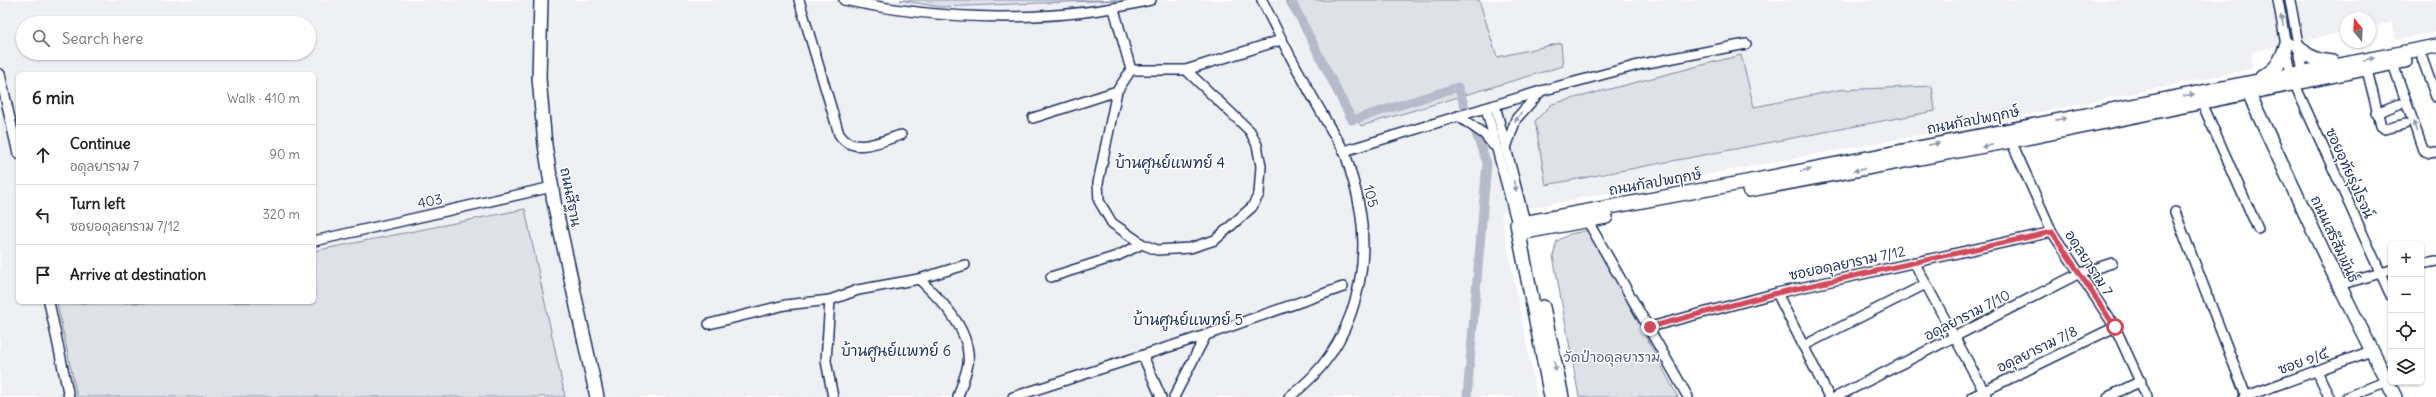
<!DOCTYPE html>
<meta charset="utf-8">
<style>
body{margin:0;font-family:Delius,"Playpen Sans Thai",sans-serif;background:#f2f2f2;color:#222}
.controls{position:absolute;right:12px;bottom:12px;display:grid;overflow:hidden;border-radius:6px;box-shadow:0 1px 3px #0004}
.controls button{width:36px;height:36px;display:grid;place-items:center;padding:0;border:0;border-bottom:1px solid #e0e0e0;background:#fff;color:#222;font:20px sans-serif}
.compass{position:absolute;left:2340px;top:12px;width:36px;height:36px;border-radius:50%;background:#fff;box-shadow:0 1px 3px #0004;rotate:342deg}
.stop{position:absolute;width:12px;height:12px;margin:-9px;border:3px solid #d1495b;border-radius:50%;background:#fff}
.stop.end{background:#d1495b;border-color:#fff;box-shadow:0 1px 4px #0008}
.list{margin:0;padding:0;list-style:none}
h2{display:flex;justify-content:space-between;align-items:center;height:52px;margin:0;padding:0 16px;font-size:17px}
h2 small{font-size:13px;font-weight:400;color:#767676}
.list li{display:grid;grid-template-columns:26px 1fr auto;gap:12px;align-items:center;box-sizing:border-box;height:60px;padding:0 16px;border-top:1px solid #e0e0e0}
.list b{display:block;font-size:15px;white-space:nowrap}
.list p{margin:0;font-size:13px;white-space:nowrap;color:#767676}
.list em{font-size:13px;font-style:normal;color:#767676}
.icon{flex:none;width:22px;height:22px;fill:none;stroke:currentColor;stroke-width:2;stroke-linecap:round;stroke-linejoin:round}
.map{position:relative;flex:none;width:2436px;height:397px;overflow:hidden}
.search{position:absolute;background:#fff;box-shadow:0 1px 3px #0004;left:16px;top:16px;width:300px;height:44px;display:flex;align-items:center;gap:10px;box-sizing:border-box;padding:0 14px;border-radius:22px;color:#767676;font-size:15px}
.panel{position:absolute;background:#fff;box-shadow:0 1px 3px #0004;left:16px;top:72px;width:300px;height:232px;border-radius:6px}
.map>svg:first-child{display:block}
.built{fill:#eff0f4;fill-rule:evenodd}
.green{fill:#dee1e7;stroke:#7c88a2}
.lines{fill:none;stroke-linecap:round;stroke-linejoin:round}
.canal{stroke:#b5bbca;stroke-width:9}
.street-casing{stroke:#1b2f5e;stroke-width:12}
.secondary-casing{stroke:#1b2f5e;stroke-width:16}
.street{stroke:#fff;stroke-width:9}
.secondary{stroke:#fff;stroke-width:13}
.oneway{fill:#8d97ae}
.route{stroke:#d1495b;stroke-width:5}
.labels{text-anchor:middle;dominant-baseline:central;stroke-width:3;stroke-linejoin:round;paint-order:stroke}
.street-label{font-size:14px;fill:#1b2f5e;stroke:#fff}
.park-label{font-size:14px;fill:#4c5c80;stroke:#fff}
.neighbourhood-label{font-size:15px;fill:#1b2f5e;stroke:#fff}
</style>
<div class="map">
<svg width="2436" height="397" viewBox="0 0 2436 397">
<rect width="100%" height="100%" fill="#fff"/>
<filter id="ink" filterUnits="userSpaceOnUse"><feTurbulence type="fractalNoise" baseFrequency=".025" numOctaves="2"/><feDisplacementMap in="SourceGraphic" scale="8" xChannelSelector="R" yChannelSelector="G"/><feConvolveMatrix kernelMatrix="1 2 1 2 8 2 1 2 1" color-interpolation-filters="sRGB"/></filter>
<g filter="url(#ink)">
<!-- built -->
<path class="built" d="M0 0H2436V32L2396 40 2392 22 2370 27V18H2346V32L2252 52V69L2011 118 1501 213 1537 397H0ZM23 23H309V53H23ZM18 74H314V302H18Z"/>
<!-- green -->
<g class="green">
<polygon points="900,0 1117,0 940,7"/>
<polygon points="1285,0 1479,0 1497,57 1561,43 1563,66 1361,126"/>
<polygon points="1741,55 1754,107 1838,90 1932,86 1935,111 1546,185 1535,121 1552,104"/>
<polygon points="525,209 565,397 77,397 57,303 314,302 314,251"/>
<polygon points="1589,230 1678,397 1579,397 1553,256 1557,241 1570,234"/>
</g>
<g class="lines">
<!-- canal -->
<g class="canal">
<polyline points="1291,0 1352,120 1458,87 1465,107"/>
<polyline points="1467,397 1487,163 1475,131"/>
</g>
<defs>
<g id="street">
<path d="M799 0 839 134C853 156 881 141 901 135"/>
<path d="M844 0C941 21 1054 24 1151 0"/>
<path d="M1262 0C1281 40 1302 79 1324 117 1330 129 1338 140 1344 151 1348 160 1350 171 1353 180 1377 258 1357 347 1289 397"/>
<polyline points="2278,0 2291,74 2295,85 2391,296"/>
<polyline points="2290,0 2304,77"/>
<polyline points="1114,9 1131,70"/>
<polyline points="2422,58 2436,97"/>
<polyline points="2393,64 2423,150 2430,153 2436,152"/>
<polyline points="1186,70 1281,40"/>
<polyline points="2367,70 2381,126 2385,129 2405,124"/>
<polyline points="0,74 18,154"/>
<polyline points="2202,103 2258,229"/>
<polyline points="1495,105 1525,222"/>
<polyline points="1486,108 1517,224"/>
<polyline points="2376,113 2399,104"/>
<polyline points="1458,116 1484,134 1493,145"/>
<polyline points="1033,118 1117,91"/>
<polyline points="2011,141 2052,232 2115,327 2147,397"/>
<polyline points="1506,148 1516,119 1541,91"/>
<polyline points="1344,151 1541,91 1642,64 1746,44"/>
<polyline points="2175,212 2246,396"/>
<polyline points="1587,220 1688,397"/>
<polyline points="314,241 552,187"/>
<polyline points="1914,262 1987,397"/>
<polyline points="2421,264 2436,261"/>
<polyline points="1051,277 1117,256 1142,244 1157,250 1190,248 1215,240 1252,207 1259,194 1261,166 1257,145 1250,131 1186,70 1131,70 1117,91 1098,183 1099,201 1112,223 1142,244"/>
<polyline points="919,279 965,265"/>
<polyline points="2339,285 2391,270"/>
<polyline points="1777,293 1829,397"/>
<polyline points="49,302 69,397"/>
<polyline points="709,324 785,305 830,300"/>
<polyline points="1650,327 1777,293 2052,232"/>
<polyline points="1803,346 1926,284"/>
<polyline points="1143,356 1161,397"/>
<polyline points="2317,371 2329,397"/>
<path d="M833 397 826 361 830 300 858 290 919 279C941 300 972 330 968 364 966 375 961 386 958 397"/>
<polyline points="1013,397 1206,335 1343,287"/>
<polyline points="1174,397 1206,335"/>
<polyline points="1836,397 2078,274 2112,263"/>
<polyline points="1972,397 2115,327"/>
<polyline points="2108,397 2141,381"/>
<polyline points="2244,397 2371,351"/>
<polyline points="2347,397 2387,381"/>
</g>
<g id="secondary">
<polyline points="541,0 539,78 545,145 554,202 597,397"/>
<path d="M2299 47C2310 59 2316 60 2332 62"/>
<path d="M2262 77C2278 69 2281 60 2287 44"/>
<polyline points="2249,94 2339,285 2395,397"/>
<polyline points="1749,190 2011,141 2405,61"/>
<polyline points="1520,233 1606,217"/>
<polyline points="1543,307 1562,397"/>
<polyline points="1551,397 1517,224 1741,183 2436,46"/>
</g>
</defs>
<!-- street casing -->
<use href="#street" class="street-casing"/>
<!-- secondary casing -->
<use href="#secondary" class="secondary-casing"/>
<!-- street -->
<use href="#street" class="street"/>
<!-- secondary -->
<use href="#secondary" class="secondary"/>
</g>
<!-- one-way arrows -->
<defs><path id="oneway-solid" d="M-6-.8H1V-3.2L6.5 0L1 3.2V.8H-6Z"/></defs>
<g class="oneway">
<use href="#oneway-solid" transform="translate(2282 20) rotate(-102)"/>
<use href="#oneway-solid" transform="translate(2369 59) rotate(-11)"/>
<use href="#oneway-solid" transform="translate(2189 95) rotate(-10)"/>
<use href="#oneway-solid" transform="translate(1518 117) rotate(125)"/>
<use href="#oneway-solid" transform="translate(2061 119) rotate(-11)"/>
<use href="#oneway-solid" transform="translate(2415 127) rotate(-109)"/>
<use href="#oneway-solid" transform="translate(1934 144) rotate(-11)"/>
<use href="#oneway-solid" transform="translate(1987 146) rotate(169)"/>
<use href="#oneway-solid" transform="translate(1806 170) rotate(-11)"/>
<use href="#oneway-solid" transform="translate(1859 170) rotate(169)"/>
<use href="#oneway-solid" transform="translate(1515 186) rotate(75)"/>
<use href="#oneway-solid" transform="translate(1555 366) rotate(78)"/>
</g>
</g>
<g class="lines" filter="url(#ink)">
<!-- route -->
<polyline class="route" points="1650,327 1777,293 2052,232 2115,327"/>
</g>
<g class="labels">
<!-- street labels -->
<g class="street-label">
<text transform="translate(1973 120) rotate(-11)">ถนนกัลปพฤกษ์</text>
<text transform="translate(2350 173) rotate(66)">ซอยอุทัยรุ่งโรจน์</text>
<text transform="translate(1655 182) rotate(-10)">ถนนกัลปพฤกษ์</text>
<text transform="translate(1371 196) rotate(76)">105</text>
<text transform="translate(571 197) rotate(79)">ถนนสีฐาน</text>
<text transform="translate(430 201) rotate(-12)">403</text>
<text transform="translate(2335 239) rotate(65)">ถนนเสรีสัมพันธ์</text>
<text transform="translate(1847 263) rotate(-12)">ซอยอดุลยาราม 7/12</text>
<text transform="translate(2089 263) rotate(57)">อดุลยาราม 7</text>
<text transform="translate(1967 315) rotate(-27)">อดุลยาราม 7/10</text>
<text transform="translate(2037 349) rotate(-26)">อดุลยาราม 7/8</text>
<text transform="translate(2303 361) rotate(-20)">ซอย ๑/๕</text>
</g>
<!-- park labels -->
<g class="park-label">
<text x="1612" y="357">วัดป่าอดุลยาราม</text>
</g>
<!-- neighbourhood labels -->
<g class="neighbourhood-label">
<text x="1170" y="162">บ้านศูนย์แพทย์ 4</text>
<text x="1188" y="319">บ้านศูนย์แพทย์ 5</text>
<text x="896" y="350">บ้านศูนย์แพทย์ 6</text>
</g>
</g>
</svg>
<div class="controls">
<button>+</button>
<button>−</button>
<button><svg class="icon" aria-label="locate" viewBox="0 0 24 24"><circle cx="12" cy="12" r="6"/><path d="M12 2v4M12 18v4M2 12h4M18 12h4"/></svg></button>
<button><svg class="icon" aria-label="layers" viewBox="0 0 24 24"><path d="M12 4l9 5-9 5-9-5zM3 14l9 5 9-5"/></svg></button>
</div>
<svg class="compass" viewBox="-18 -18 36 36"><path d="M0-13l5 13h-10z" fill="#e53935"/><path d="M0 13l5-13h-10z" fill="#767676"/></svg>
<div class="stop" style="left:2115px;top:327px"></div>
<div class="stop end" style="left:1650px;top:327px"></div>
<div class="search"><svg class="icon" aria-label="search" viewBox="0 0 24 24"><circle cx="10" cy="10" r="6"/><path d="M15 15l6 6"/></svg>Search here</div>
<section class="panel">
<h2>6 min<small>Walk · 410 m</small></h2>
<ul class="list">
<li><svg class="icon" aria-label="ahead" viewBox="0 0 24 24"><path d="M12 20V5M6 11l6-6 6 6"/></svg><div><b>Continue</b><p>อดุลยาราม 7</p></div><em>90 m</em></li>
<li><svg class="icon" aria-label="left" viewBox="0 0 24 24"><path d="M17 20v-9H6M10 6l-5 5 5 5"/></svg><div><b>Turn left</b><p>ซอยอดุลยาราม 7/12</p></div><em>320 m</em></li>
<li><svg class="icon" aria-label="arrive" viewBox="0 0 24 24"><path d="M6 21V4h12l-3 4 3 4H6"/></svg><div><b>Arrive at destination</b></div></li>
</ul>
</section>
</div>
